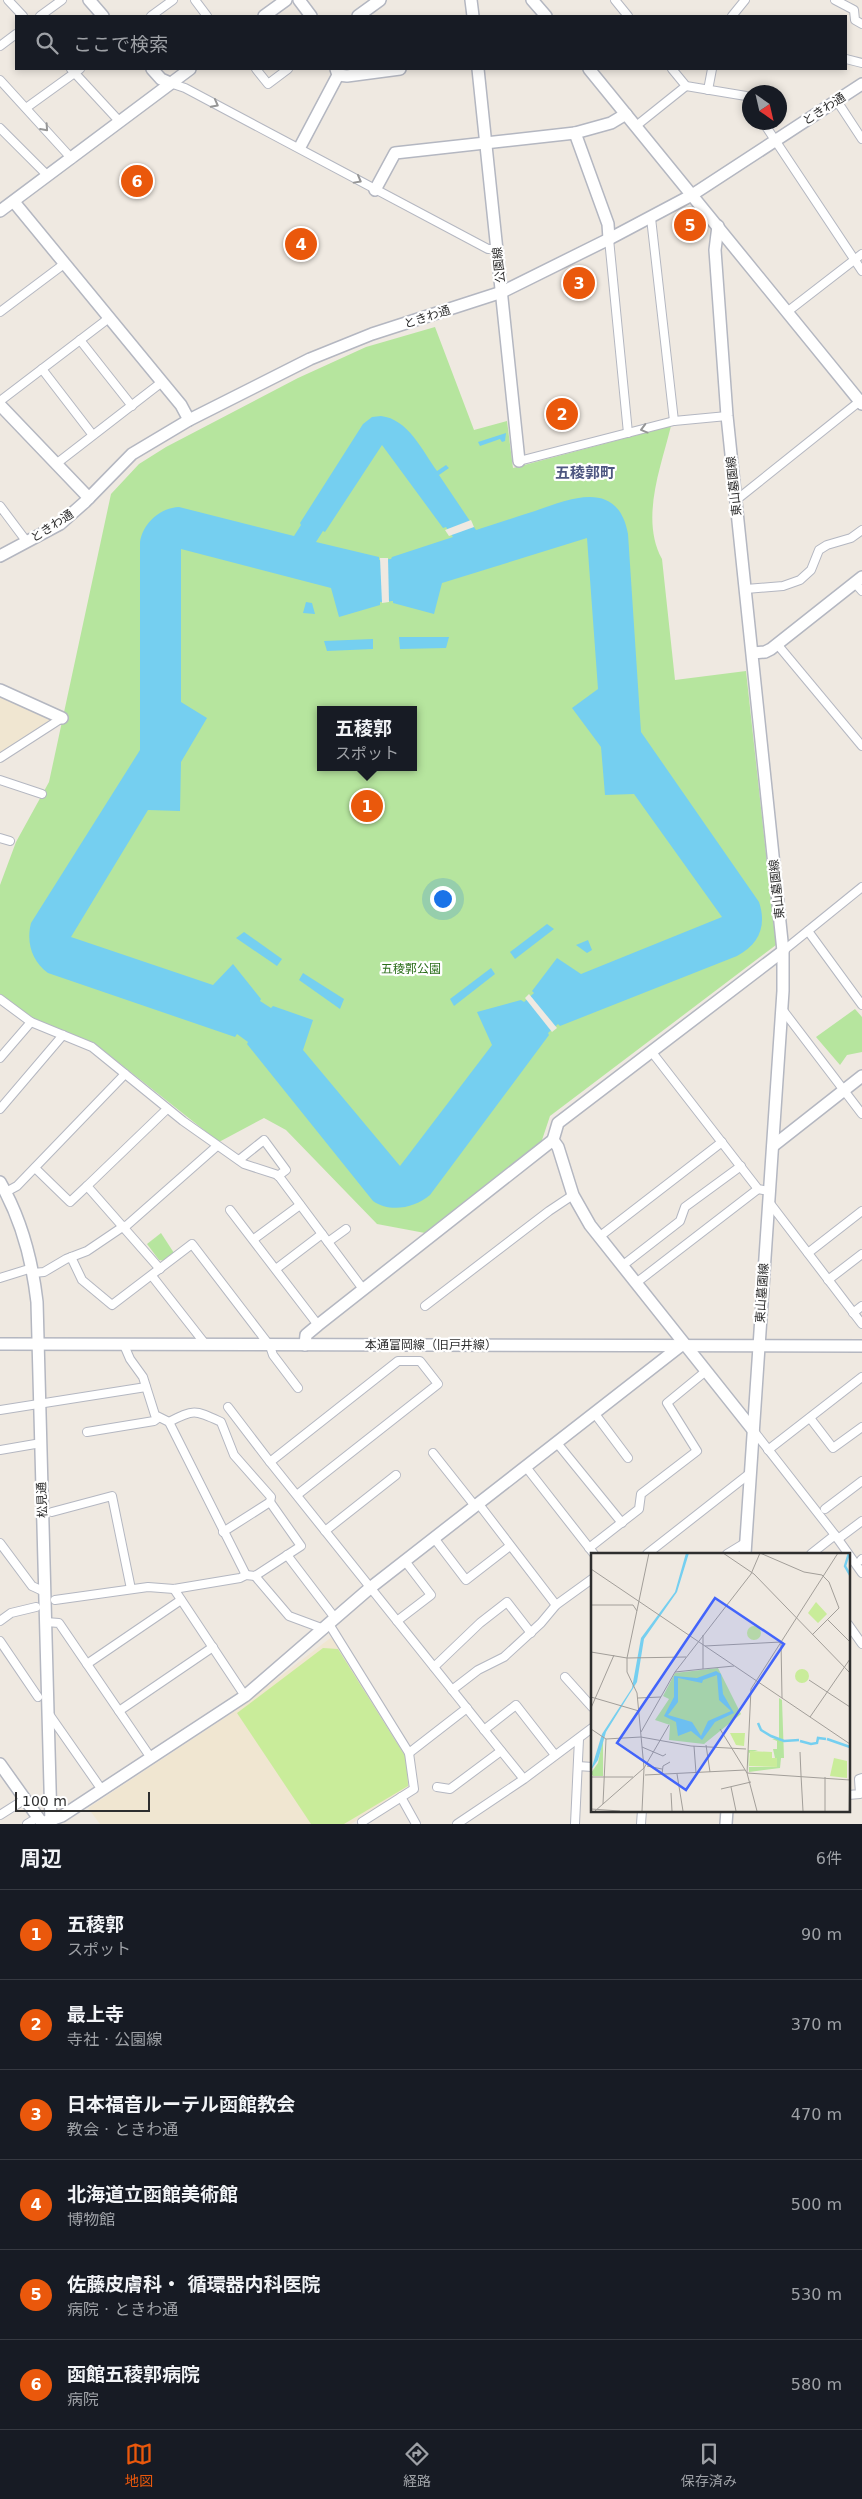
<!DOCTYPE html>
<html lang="ja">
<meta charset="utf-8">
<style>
body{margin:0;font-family:"DejaVu Sans","Noto Sans JP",sans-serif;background:#20242c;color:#f1f3f6}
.compass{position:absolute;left:742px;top:85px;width:45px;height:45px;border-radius:50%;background:#171b24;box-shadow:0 2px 8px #0003;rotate:146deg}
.scale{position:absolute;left:15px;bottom:12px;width:135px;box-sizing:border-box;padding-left:5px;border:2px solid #2e2e2e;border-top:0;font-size:14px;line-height:18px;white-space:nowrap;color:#2e2e2e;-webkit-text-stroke:4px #fff;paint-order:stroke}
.you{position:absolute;left:442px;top:898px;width:18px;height:18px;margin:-12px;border:4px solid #fff;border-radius:50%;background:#1a73e8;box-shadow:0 0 0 8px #1a73e833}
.badge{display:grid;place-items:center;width:32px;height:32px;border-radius:50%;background:#ea580c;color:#fff;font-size:16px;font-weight:700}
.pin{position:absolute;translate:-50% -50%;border:2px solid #fff;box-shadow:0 1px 5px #0006}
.popup{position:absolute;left:317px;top:706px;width:100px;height:65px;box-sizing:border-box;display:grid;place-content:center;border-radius:0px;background:#171b24;filter:drop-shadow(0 1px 4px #0005);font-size:16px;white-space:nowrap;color:#9ea1a6}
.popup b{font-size:19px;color:#f1f3f6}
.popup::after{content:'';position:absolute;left:50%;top:100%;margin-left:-10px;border:10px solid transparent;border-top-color:#171b24}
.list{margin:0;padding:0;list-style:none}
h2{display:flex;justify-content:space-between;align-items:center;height:65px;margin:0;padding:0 20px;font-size:21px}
h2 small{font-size:16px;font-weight:400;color:#9ea1a6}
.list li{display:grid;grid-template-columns:32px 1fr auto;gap:15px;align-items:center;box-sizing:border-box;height:90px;padding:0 20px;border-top:1px solid #363941}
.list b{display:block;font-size:19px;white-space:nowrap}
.list p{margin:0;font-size:16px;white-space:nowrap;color:#9ea1a6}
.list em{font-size:16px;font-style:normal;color:#9ea1a6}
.icon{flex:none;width:28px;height:28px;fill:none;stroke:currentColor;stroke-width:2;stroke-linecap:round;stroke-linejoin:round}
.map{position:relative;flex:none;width:862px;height:1824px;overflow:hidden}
.search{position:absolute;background:#171b24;box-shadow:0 2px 8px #0003;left:15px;right:15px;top:15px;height:55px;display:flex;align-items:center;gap:12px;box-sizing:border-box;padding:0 18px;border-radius:0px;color:#9ea1a6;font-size:19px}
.sheet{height:605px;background:#171b24}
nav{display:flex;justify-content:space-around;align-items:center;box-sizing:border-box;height:70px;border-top:1px solid #363941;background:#171b24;font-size:14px;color:#9ea1a6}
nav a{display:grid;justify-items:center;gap:2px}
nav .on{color:#ea580c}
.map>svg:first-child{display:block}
.education{fill:#f0e6d1}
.green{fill:#b6e59e;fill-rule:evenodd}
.pitch{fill:#c9ec9a}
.water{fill:#75cff0;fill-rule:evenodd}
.pier{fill:#efe9e1}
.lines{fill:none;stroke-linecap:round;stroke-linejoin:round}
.street-casing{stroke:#b4b7c1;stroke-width:10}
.secondary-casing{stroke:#b4b7c1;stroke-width:14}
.street{stroke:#fff;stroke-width:8}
.secondary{stroke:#fff;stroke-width:11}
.oneway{stroke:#969696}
.labels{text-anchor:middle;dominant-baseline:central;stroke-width:4.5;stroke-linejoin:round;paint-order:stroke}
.street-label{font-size:12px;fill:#2e2e2e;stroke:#fff}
.park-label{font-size:12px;fill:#2c6e1b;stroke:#fff}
.quarter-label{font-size:15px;font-weight:bold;fill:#4d5680;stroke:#fff}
.inset-river{fill:none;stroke:#75cff0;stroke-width:2.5}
.inset-road{fill:none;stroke:#a29e99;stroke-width:1}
.view{fill:#4264fb;fill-opacity:0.15;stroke:#4264fb;stroke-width:2.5}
.inset-edge{fill:none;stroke:#2e2e2e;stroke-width:2.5}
</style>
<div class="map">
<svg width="862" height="1824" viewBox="0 0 862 1824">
<rect width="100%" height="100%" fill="#efe9e1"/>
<!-- education -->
<g class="education">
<polygon points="0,695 54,719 0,753"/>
<polygon points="333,1636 408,1759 410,1787 351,1824 100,1824 88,1808 235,1711"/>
</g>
<!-- green -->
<g class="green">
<path d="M435 327 474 430 507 421 513 468 671 426C661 467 640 519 662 559L675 680 746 671 776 945 550 1116 541 1143 425 1233 377 1224 286 1130 264 1118 219 1142 94 1043 29 1017 0 994V885L16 842 49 782 111 494 139 464 166 447 298 378 366 347ZM321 710H413V767H321Z"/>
<polygon points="855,1009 862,1017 862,1052 847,1055 840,1065 816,1037"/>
<polygon points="161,1233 174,1253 165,1261 159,1260 147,1244"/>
</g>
<!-- pitch -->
<polygon class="pitch" points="323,1648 338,1649 407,1759 408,1786 344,1824 311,1824 237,1713"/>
<!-- water -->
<g class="water">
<path d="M381 416C408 419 422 450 437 471L446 465 449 468 439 475 476 530C496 524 515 517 535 511 571 498 618 479 628 534L641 732 759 902C767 926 759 944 737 956L560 1026 558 1024 548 1033 549 1035 430 1195C415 1208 390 1213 373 1201L247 1044 248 1042 237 1034 235 1037 48 973C32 961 26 943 31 923L140 750V542C143 523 160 508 179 507L294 536 301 525 300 523 363 424 372 417ZM382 445 443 528 446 527 453 537 392 557 391 559 379 560V557L316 542 323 531 325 532ZM587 538 598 689 572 708 601 747 605 795 634 794 722 917 581 974 557 958 532 991 534 993 524 1002 521 1000 477 1012 492 1045 400 1166 303 1050 313 1020 273 1006 271 1008 260 1001 261 999 233 964 213 985 71 937 148 810 180 811 181 762 207 718 181 702V549L331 588 339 617 380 605V602L393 601V603L434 614 442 583Z"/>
<polygon points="506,433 505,441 502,442 500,439 480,446 478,442"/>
<polygon points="306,602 312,603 315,614 303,613"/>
<polygon points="399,637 449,637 446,648 400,649"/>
<polygon points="373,639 373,649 327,651 324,641"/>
<polygon points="547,924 554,929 515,959 510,952"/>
<polygon points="244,932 282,959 277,966 236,938"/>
<polygon points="588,940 592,950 587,953 576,945"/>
<polygon points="491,968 495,974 454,1006 450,999"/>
<polygon points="303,973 344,999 340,1009 299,980"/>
</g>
<!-- pier -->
<g class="pier">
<polygon points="471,520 474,527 449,536 445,530"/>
<polygon points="380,558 388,558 389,602 382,603"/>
<polygon points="529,994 557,1028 552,1032 525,998"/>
</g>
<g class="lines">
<defs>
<g id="street">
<polyline points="8,0 23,16"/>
<polyline points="195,0 207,16"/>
<polyline points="615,0 628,16"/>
<polyline points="835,0 854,10 855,20 862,24"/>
<polyline points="40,16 62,0"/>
<polyline points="151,16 173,0"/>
<polyline points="732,16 745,0"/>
<polyline points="0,46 16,34"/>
<polyline points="846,59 862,63"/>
<polyline points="71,69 120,122"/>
<polyline points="256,69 268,84 288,69"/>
<polyline points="672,69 686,86 746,96 750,102"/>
<polyline points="0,80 72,159"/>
<polyline points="170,83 185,88 488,249 497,249"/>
<polyline points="708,90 712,69"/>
<polyline points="837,101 862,139"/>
<polyline points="26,108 80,69"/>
<polyline points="763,122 862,271"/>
<polyline points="636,126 686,86"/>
<polyline points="0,128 48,176"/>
<polyline points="651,218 674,421"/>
<polyline points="609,239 628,433"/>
<polyline points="0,312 64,264"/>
<polyline points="787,312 862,254"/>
<polyline points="80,340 132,406"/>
<polyline points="42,369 92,434"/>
<polyline points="0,401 109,318"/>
<polyline points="519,461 674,421 727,416"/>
<polyline points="56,464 162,382"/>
<polyline points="735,501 860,401"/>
<polyline points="0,506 27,542"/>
<polyline points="855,583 862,591"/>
<polyline points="746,589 783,586 800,580 811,570 819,550 827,545 851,538 862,530"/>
<polyline points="777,644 862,746"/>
<polyline points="0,758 62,718"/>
<polyline points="0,780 42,794"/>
<polyline points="0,838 10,841"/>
<polyline points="808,931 862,1005"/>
<polyline points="783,951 862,887"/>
<polyline points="0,999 31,1022 92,1047 183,1121 244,1164 278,1175 363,1289"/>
<polyline points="782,1009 862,1114"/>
<polyline points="651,1051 758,1189 769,1191"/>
<polyline points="0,1058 31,1022"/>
<polyline points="0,1109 63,1035"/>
<polyline points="239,1160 264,1140 286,1170 278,1176"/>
<polyline points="35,1168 70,1202 87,1186"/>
<polyline points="6,1192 17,1186 125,1074"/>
<polyline points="769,1202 862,1324"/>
<polyline points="230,1210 318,1325"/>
<polyline points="125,1227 217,1146"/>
<polyline points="599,1237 722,1142"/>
<polyline points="254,1239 300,1205"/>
<polyline points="328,1242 346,1229"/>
<polyline points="808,1253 862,1211"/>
<polyline points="71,1257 82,1280 112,1305 192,1244 270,1346 273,1355 298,1388"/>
<polyline points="622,1266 680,1221 685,1207 741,1166"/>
<polyline points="160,1269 87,1186 167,1109"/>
<polyline points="276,1269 322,1234"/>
<polyline points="33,1273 44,1272 66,1259 87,1251 124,1226"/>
<polyline points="152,1276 206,1345"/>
<polyline points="0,1278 32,1268"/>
<polyline points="828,1280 862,1254"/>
<polyline points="636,1283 758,1189"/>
<polyline points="425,1306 549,1211 573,1195"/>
<polyline points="853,1313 862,1306"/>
<polyline points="124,1345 130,1359 143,1377 155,1415 169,1422 246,1575"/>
<polyline points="228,1407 270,1462"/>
<polyline points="0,1410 146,1387"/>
<polyline points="595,1414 628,1458"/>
<polyline points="810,1418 833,1448 862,1427"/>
<path d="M169 1422C194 1409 195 1410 221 1422L234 1455 271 1497 270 1502 223 1532"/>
<polyline points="753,1430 835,1535 862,1573"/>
<polyline points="87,1432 154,1421 158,1418"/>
<polyline points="557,1443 622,1523"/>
<polyline points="0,1450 41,1443"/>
<polyline points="768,1450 862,1377"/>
<polyline points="433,1453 475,1506"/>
<polyline points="526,1467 594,1554"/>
<path d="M297 1495 438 1384 420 1361H398L270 1462C354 1567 438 1673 523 1778"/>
<polyline points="478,1503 556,1605"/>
<polyline points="825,1509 862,1481"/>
<polyline points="52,1512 112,1496 131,1589"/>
<polyline points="325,1531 396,1475"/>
<polyline points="434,1538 466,1580 510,1546"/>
<polyline points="838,1539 862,1521"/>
<polyline points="0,1543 32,1586 45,1592"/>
<polyline points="589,1548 639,1509 641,1494 697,1451 667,1403 706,1371"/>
<polyline points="647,1554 749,1474"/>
<polyline points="727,1554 745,1543"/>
<polyline points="811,1554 835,1535"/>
<polyline points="287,1555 335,1618"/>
<polyline points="861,1560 862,1559"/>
<polyline points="255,1576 289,1616 324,1629"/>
<polyline points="174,1589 245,1696"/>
<polyline points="55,1600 148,1587 174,1589 240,1578 246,1575 255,1576 301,1546 270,1502"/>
<polyline points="0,1621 11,1613 36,1607"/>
<polyline points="397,1621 431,1595 405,1561"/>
<polyline points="46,1622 59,1623 151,1758"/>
<polyline points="329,1624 409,1753 414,1789 362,1822"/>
<polyline points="848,1624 862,1644"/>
<polyline points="0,1641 38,1697"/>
<polyline points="87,1664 181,1600"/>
<polyline points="434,1667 480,1623 507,1602 531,1633"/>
<polyline points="565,1677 592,1707"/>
<polyline points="452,1690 478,1670 504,1657 541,1623 556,1605 592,1579"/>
<polyline points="119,1711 213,1647"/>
<polyline points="49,1714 102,1790"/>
<polyline points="484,1730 516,1705 555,1755"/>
<polyline points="409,1753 467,1708"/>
<polyline points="578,1766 592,1767"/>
<polyline points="437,1787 450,1789 501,1751"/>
<polyline points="848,1795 860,1794 859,1779 862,1778"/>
<polyline points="401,1797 416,1824"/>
<polyline points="0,1815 19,1803"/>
<polyline points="27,1824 32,1821"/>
<polyline points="457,1824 524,1779 592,1728"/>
<polyline points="575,1824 579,1739"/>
<polyline points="641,1824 642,1810"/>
</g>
<g id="secondary">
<polyline points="89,0 103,16"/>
<polyline points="299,0 311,16"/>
<polyline points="471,0 473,16"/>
<polyline points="532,0 546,16"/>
<polyline points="264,16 286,0"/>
<polyline points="358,16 380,0"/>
<polyline points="152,69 161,79 170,83"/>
<polyline points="478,69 519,461"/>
<polyline points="589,69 862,404"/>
<polyline points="338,75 347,76 400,69"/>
<polyline points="575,133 608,224 609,239"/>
<polyline points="301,145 338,75 336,69"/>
<polyline points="375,190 395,153 575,133 611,123 626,114"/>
<polyline points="14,202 162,382 181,405 189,420"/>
<polyline points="0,211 190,69"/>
<polyline points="718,226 715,250 727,416 783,951 783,991 745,1554"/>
<polyline points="0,405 89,498"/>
<polyline points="0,556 60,524 85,502 132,454 189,420 310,359 372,334 502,292 609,239 692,195 862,84"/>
<polyline points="753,653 765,652 771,649 862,577"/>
<polyline points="0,690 62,718"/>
<polyline points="773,1146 862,1076"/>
<path d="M0 1182C22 1220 32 1259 37 1302L51 1824"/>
<polyline points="0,1344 862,1346"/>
<polyline points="305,1345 306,1335 318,1325 553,1140"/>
<polyline points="753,1430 590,1225 573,1195 558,1147 553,1140 558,1123 783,951"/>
<polyline points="0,1764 42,1823 62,1816 245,1696 370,1588 683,1344"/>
<polyline points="726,1824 727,1810"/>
</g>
</defs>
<!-- street casing -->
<use href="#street" class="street-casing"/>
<!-- secondary casing -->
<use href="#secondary" class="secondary-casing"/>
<!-- street -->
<use href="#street" class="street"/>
<!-- secondary -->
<use href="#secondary" class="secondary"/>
</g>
<!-- one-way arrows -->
<defs><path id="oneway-chevron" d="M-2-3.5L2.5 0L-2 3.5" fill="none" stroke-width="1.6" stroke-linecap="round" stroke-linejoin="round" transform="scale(1.25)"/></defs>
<g class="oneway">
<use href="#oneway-chevron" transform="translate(215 104) rotate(28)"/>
<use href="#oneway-chevron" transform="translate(45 128) rotate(48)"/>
<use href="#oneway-chevron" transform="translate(358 180) rotate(29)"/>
<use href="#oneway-chevron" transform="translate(644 429) rotate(165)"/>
</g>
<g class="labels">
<!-- street labels -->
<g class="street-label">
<text transform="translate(824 109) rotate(-33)">ときわ通</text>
<text transform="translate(499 265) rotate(-96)">公園線</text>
<text transform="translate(427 317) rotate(-18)">ときわ通</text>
<text transform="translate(734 486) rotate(-96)">東山墓園線</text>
<text transform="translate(52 526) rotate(-33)">ときわ通</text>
<text transform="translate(777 889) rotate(-96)">東山墓園線</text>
<text transform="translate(762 1293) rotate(-86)">東山墓園線</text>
<text x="431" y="1345">本通富岡線（旧戸井線）</text>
<text transform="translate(42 1500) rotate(-92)">松見通</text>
</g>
<!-- park labels -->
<g class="park-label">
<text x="411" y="969">五稜郭公園</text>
</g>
<!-- quarter labels -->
<g class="quarter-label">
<text x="585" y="473">五稜郭町</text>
</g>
</g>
<!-- overview -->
<g transform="translate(591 1553)">
<rect width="259" height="259" fill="#efe9e1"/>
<path d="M127 115 150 161 113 191 78 187 79 172 64 167 78 146 72 143 84 120ZM188 145 191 147 193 205H190L189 215 158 219 157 197H167L158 200V214H186L182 196H186V188L181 186 188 185ZM12 186V223H2L0 220 7 210Z" fill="#b6e59e"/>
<path d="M225 49 236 61 227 70 217 60ZM156 80a7 7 0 1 1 14 0a7 7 0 1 1-14 0ZM204 123a7 7 0 1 1 14 0a7 7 0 1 1-14 0ZM139 180H154L153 193 145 192ZM159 198 181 199V205H186V214L158 213ZM243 205 256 208V225L239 223Z" fill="#c9ec9a"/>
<path d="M95 0H98L86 39 53 86 46 129 15 179 7 207 0 217 11 181 41 135 50 85 84 39ZM125 118 130 121 132 141 143 160 124 169 111 187 100 178 87 183 85 169 73 163 83 144V123L106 125ZM126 122 128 147 140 158 117 168 110 183 101 169 77 162 87 149V125L111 130 112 127Z" fill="#75cff0" fill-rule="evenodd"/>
<path class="inset-river" d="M258 0 254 13 259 22M167 170 170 177 180 183 193 188 208 187M236 186 259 194M209 188 220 191 226 190 227 185 235 186"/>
<path class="inset-road" d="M132 0 163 21 259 120M169 0 213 19 231 22 238 29 248 55 221 82M0 16 259 191M0 52H42L46 58M237 67 259 89M114 93 190 89 191 145M0 99 36 105M36 105 58 0M112 116 143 113M84 119 112 116V82M218 127 259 154M0 144 48 158M47 145 70 144M0 155 23 102M219 164 259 106M0 176 15 186 50 184 100 193 155 196M129 176 156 220 259 227M50 179 84 119 160 21 169 0M115 192 119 219M103 193 105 220M51 194 72 203 75 201M209 199 210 222M56 213 71 216M71 221 72 213 79 209M86 221 92 258M54 222 154 217M210 222 212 258M0 224H42M140 234 145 258M130 236 160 229M80 240 81 258M12 251 15 186M0 256 29 258M4 258 53 215 46 140 36 119V105L95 104M51 258 53 215 78 172M166 258 156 220 160 136 247 0M234 258V224M258 258 259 208"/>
<path class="view" d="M124 45 193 91 95 237 26 190Z"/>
<rect width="259" height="259" class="inset-edge"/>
</g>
</svg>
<svg class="compass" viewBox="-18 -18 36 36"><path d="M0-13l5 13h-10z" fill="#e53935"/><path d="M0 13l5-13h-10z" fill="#9ea1a6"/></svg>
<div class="scale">100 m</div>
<div class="you"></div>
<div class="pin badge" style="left:367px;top:806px">1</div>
<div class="popup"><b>五稜郭</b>スポット</div>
<div class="pin badge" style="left:562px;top:414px">2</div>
<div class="pin badge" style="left:579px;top:283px">3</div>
<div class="pin badge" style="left:301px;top:244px">4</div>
<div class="pin badge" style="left:690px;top:225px">5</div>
<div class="pin badge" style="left:137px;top:181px">6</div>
<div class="search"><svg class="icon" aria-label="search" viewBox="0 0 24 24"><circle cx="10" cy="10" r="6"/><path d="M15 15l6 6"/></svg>ここで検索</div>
</div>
<section class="sheet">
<h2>周辺<small>6件</small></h2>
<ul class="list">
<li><span class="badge">1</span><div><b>五稜郭</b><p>スポット</p></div><em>90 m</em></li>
<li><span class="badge">2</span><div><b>最上寺</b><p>寺社 · 公園線</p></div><em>370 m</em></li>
<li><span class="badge">3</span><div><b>日本福音ルーテル函館教会</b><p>教会 · ときわ通</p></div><em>470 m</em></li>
<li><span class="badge">4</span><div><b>北海道立函館美術館</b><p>博物館</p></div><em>500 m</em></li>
<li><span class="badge">5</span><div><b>佐藤皮膚科・ 循環器内科医院</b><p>病院 · ときわ通</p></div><em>530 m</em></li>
<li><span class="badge">6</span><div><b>函館五稜郭病院</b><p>病院</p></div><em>580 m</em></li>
</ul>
</section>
<nav>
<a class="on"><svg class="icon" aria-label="map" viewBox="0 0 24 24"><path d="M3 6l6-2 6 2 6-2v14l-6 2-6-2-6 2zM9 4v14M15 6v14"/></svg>地図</a>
<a><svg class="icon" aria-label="directions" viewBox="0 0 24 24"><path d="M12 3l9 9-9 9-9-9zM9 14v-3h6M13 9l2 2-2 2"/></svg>経路</a>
<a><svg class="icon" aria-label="saved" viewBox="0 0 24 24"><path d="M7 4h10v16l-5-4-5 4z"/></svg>保存済み</a>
</nav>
